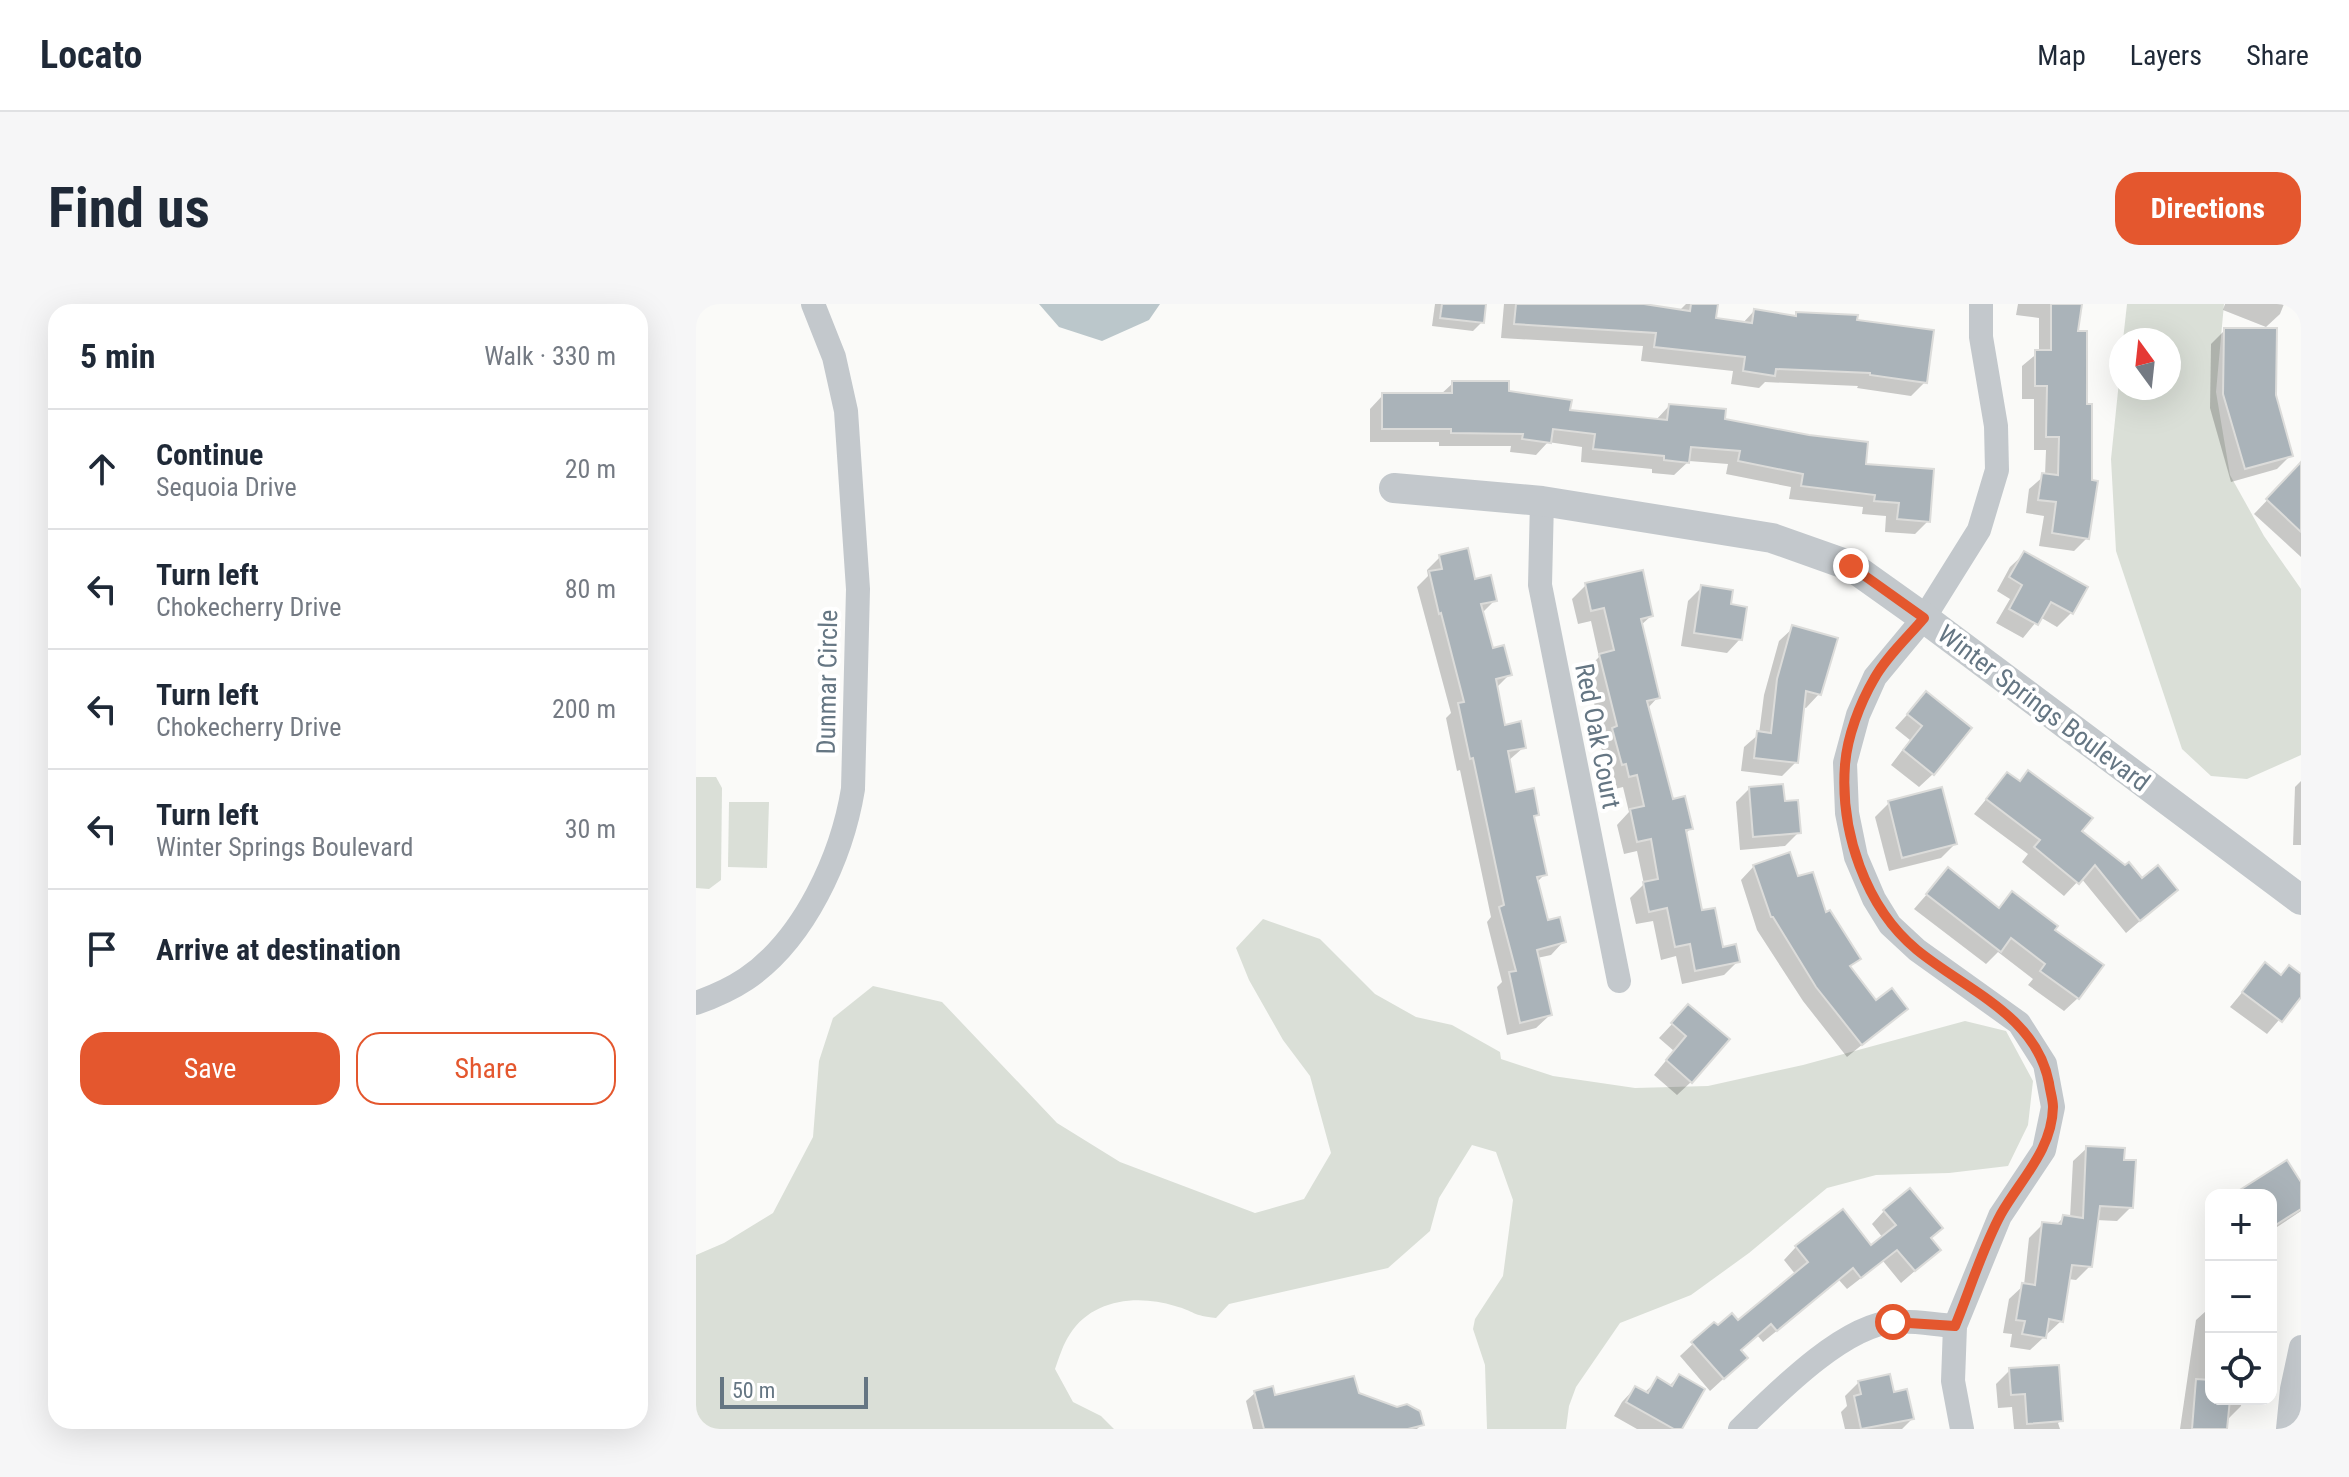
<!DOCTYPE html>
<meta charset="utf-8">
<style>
body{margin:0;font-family:"Roboto Condensed",sans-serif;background:#f6f6f7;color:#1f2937}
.controls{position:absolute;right:24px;bottom:24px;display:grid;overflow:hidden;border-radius:16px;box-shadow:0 8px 32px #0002}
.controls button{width:72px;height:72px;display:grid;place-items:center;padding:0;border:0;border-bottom:2px solid #e0e1e3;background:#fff;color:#1f2937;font:40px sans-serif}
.compass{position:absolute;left:1413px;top:24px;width:72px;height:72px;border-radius:50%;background:#fff;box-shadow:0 8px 32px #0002;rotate:345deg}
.scale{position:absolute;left:24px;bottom:20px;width:148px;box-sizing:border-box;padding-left:8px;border:4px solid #657683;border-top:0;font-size:22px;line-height:28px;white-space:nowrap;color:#657683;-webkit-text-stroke:6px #fff;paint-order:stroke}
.stop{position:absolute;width:24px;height:24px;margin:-18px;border:6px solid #e4572e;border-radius:50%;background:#fff}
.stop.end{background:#e4572e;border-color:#fff;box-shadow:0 2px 8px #0008}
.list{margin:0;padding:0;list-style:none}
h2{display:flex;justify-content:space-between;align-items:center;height:104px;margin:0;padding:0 32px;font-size:34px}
h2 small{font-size:26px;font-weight:400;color:#747a83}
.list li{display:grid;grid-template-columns:52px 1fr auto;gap:24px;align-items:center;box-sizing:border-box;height:120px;padding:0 32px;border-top:2px solid #e0e1e3}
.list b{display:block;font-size:30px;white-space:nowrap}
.list p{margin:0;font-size:26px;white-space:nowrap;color:#747a83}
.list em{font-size:26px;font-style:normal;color:#747a83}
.actions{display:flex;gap:16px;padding:24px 32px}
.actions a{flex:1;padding:18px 0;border:2px solid #e4572e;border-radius:24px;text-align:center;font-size:28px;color:#e4572e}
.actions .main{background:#e4572e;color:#fff}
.icon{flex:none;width:44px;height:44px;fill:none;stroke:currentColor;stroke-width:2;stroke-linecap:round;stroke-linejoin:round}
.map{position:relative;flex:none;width:1605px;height:1125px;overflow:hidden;border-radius:24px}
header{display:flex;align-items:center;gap:48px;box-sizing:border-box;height:112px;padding:0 40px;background:#fff;border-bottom:2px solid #e0e1e3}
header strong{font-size:38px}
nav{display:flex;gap:44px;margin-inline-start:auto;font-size:28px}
.intro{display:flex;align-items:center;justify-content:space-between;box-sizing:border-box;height:192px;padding:0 48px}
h1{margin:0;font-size:56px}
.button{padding:20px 36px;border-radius:24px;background:#e4572e;color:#fff;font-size:28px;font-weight:700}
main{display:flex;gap:48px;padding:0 48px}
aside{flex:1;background:#fff;border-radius:24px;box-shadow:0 8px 32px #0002}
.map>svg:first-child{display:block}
.green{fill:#dadfd7}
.water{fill:#bbc7cb}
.shadow{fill:#0003}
.building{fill:#aab3b9;stroke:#dcdcda;stroke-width:2}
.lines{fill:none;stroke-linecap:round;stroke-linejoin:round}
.minor{stroke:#c3c8cc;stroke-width:24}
.tertiary{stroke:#c3c8cc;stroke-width:30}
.route{stroke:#e4572e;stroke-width:10}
.labels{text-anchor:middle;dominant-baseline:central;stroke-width:8;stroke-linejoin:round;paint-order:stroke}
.street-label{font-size:26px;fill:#657683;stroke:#fff}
</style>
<header>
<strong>Locato</strong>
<nav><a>Map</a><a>Layers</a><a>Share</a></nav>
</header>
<div class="intro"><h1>Find us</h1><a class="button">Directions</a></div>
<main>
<aside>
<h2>5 min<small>Walk · 330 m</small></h2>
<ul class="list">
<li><svg class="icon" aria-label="ahead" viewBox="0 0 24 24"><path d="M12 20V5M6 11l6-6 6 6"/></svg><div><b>Continue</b><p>Sequoia Drive</p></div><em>20 m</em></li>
<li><svg class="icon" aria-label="left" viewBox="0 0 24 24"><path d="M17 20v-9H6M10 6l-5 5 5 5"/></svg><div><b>Turn left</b><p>Chokecherry Drive</p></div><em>80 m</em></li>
<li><svg class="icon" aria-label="left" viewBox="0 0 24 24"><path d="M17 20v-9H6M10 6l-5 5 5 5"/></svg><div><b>Turn left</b><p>Chokecherry Drive</p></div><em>200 m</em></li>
<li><svg class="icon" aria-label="left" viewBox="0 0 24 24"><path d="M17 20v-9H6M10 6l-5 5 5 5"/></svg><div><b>Turn left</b><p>Winter Springs Boulevard</p></div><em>30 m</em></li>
<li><svg class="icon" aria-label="arrive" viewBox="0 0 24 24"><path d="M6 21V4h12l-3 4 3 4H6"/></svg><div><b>Arrive at destination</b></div></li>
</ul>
<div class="actions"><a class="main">Save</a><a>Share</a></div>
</aside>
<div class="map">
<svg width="1605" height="1125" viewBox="0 0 1605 1125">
<rect width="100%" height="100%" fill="#fafaf8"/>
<!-- green -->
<g class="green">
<polygon points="1431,0 1528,0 1520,88 1534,171 1568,232 1605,285 1605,451 1551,475 1515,472 1486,445 1420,247 1415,155 1425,58 1425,84 1473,84 1473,36 1427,36"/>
<polygon points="0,473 20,473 26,484 25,576 13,585 0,584"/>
<polygon points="33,498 73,498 71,564 32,563"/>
<path d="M567 615 624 635 679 690 720 713 756 721 804 748 805 755 857 772 939 784 1012 782 1107 761 1269 717 1310 727 1337 777 1332 821 1312 862 1253 869 1180 871 1131 884 1053 949 995 991 924 1019 880 1083 873 1102 870 1125H791L789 1061 777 1025 779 1015 807 972 817 896 800 848 776 841 743 894 734 927 692 964 533 1000 520 1014C497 1012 498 1007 479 1002 442 990 396 995 374 1030 367 1040 363 1054 359 1065L377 1098 405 1112 418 1125H0V951L28 939 77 909 117 833 123 757 137 714 177 682 246 698 361 819 424 858 559 909 608 895 635 849 614 772 587 736 553 676 540 644Z"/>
</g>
<!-- water -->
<polygon class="water" points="343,0 464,0 453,16 406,37 363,23"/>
<!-- shadow -->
<g class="shadow">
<polygon points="739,0 788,0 786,18 777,27 736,22"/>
<polygon points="808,0 946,0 982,8 990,0 1020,0 1018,16 1046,20 1058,7 1159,18 1229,78 1215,92 1161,84 1162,82 1069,78 1063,84 1035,80 1037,67 945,57 947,42 805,34"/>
<polygon points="1322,0 1384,0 1380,29 1391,234 1378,247 1343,242 1348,212 1330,209 1333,185 1349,171 1350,146 1338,146 1338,95 1326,95 1326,62 1343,48 1343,14 1320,11"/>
<polygon points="1529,0 1588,0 1584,10 1570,23 1527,6"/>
<polygon points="1529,26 1578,92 1595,151 1581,165 1535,178 1514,104 1515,40"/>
<polygon points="757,79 811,89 872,108 959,117 973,102 1027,117 1168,162 1232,217 1219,230 1189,228 1190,212 1166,210 1167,203 1093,195 1095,183 1030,170 1032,160 993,157 978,171 956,169 956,165 885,158 886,143 852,138 840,151 814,148 815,142 743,142 743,138 674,138 674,105 687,91 744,91"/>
<polygon points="1602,164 1605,167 1605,253 1558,210"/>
<polygon points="1328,250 1389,284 1375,309 1361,323 1344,313 1327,334 1300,319 1314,295 1301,287 1314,263"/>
<polygon points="744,253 799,296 786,309 796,347 814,370 800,384 807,423 828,443 812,457 819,490 841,510 837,515 849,570 840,579 851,618 868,637 855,651 841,654 854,711 840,724 811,731 801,683 806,678 791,618 795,613 764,466 761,467 750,414 755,409 721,283 732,272 731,266"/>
<polygon points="890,281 955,312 944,322 962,393 951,405 976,497 995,524 989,530 1004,609 1025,645 1042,657 1028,671 986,680 980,652 965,656 957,617 940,620 934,594 948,580 941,547 928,550 921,521 933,508 927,483 919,485 916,473 913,474 904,439 907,436 890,366 903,353 895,317 882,320 876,295"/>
<polygon points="1006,283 1033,302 1044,335 1031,349 985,342 992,297"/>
<polygon points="1097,324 1123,390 1110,404 1106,403 1100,458 1086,472 1045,467 1048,443 1063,430 1068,391 1083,337"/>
<polygon points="1230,390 1237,470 1223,483 1195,461 1214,436 1199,424"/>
<polygon points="1332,469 1383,527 1446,577 1480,586 1430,629 1385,574 1368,592 1326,558 1332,550 1278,510 1311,470 1322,479"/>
<polygon points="1605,477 1605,541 1597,541 1599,483"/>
<polygon points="1053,485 1103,528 1089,542 1044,546 1040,498"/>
<polygon points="1193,499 1259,540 1245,554 1193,567 1179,513"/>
<polygon points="1058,562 1129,611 1162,655 1153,664 1179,698 1210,705 1151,753 1107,697 1061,626 1045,576"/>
<polygon points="1253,565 1301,605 1317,589 1357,626 1382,694 1368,707 1332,681 1337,675 1302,648 1290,660 1218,605"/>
<polygon points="1569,661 1584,673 1605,673 1605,690 1571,730 1534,703"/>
<polygon points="992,703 995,778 981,791 958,771 978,747 963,734"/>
<polygon points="1391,844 1426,858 1435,903 1421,917 1400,916 1394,962 1380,976 1372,975 1365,1017 1334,1046 1314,1043 1316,1030 1307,1029 1313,995 1328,981 1333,934 1347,920 1359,922 1367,914 1374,914 1377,857"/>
<polygon points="1605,881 1605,907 1575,927 1575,891 1542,891"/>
<polygon points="1188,907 1234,935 1243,946 1205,979 1187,957 1151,985 1143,976 1067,1038 1061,1031 1043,1046 1037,1066 1014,1087 984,1052 1018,1020 1022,1024 1042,1018 1100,971 1088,956 1100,943 1175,944 1187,934 1176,920"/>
<polygon points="1515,964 1515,1095 1546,1095 1545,1102 1531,1116 1529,1125 1484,1125 1500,1016 1510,1007"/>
<polygon points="1314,1066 1365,1116 1362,1119 1364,1125 1318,1125 1316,1103 1302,1104 1300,1080"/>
<polygon points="983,1072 984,1125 941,1125 918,1112 926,1098 939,1084 948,1089 962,1076 973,1082"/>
<polygon points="1163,1078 1196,1090 1216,1115 1206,1125 1149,1125 1145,1108 1151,1102 1149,1092"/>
<polygon points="559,1089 577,1094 661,1091 725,1121 721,1125 557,1125 550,1097"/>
</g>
<!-- building -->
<g class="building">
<polygon points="746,0 790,0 788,19 744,14"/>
<polygon points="820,0 948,0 994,7 995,0 1022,0 1020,14 1056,19 1058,5 1100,12 1100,8 1162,11 1161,16 1238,26 1231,79 1174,71 1174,69 1080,65 1079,72 1047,67 1049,53 958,43 960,29 818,20"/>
<polygon points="1355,0 1386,0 1382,27 1391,27 1391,100 1396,100 1396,176 1402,177 1393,235 1356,229 1360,198 1342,196 1346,169 1362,171 1363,133 1350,133 1351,82 1339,82 1339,46 1355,46"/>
<polygon points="1528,24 1581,24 1580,91 1597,152 1549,165 1527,90"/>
<polygon points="756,77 813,77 813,87 876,96 874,106 971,116 973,100 1030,105 1029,115 1113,131 1172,138 1170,160 1238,165 1234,218 1201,215 1203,199 1178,197 1179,191 1105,182 1107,170 1042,157 1044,147 995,143 993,159 968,156 968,152 897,145 899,130 857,125 855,139 826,135 827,130 755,129 755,125 686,125 686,89 756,89"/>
<polygon points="1605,158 1605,228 1570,195"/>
<polygon points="772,244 779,275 795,271 801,297 785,300 797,344 808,341 816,371 800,375 809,421 825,417 830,444 812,447 820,488 838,484 843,511 838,512 851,571 841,573 852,616 864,613 870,638 841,646 856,711 824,719 813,668 820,667 803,603 808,601 777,454 774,455 762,399 768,398 745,309 743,310 733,267 746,265 743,251"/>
<polygon points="1328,247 1392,283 1377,310 1355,298 1342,321 1313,305 1326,281 1313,273"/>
<polygon points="947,266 957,312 945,315 964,394 951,397 977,495 989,492 997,525 990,526 1006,606 1019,604 1027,643 1040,640 1044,658 999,667 994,640 979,643 971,604 953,608 947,578 962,575 955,535 941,538 934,505 948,502 941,471 933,473 930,460 926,461 916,424 921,422 903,350 918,346 908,304 895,307 889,279"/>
<polygon points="1005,281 1037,286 1035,300 1051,303 1046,336 998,329"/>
<polygon points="1096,321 1142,334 1125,391 1110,387 1102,459 1058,454 1061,427 1075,429 1081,375"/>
<polygon points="1230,387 1276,424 1238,471 1207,446 1226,422 1211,410"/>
<polygon points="1332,466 1397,514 1386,527 1429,561 1433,558 1446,574 1462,561 1482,586 1444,617 1399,561 1383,580 1338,543 1344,536 1290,495 1311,468 1324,477"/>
<polygon points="1087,480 1089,497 1102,496 1105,529 1057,533 1053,483"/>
<polygon points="1246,483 1261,540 1206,554 1192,497"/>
<polygon points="1094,548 1102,572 1117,568 1130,608 1134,606 1165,655 1154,662 1180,696 1196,684 1212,705 1166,741 1120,683 1077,613 1075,613 1057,561"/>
<polygon points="1252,563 1303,604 1316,587 1362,622 1359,626 1408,661 1383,695 1344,667 1349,660 1315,634 1305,648 1230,590"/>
<polygon points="1569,658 1585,671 1593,661 1605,670 1605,693 1586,718 1546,688"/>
<polygon points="992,700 1034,735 996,779 970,756 990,732 975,719"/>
<polygon points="1390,842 1429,844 1428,856 1440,856 1437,904 1404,902 1396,963 1376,961 1367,1018 1353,1015 1350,1034 1326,1030 1329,1017 1320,1016 1326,979 1339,981 1346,918 1365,920 1367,911 1387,914"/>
<polygon points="1591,856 1605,878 1605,905 1575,924 1575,891 1536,891"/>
<polygon points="1214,884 1247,924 1235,934 1245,946 1219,967 1201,946 1165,974 1157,964 1081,1027 1075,1020 1045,1046 1052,1054 1028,1075 995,1038 1018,1018 1022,1021 1036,1009 1042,1016 1112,958 1099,942 1147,905 1175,941 1200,921 1187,906"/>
<polygon points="1363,1061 1367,1117 1331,1120 1329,1090 1315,1091 1313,1064"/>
<polygon points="983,1070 1009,1085 986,1125 978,1125 930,1098 939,1082 952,1089 961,1073 976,1082"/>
<polygon points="1194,1070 1198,1088 1211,1085 1218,1115 1165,1125 1158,1092 1165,1090 1162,1077"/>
<polygon points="658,1072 663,1089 701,1103 711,1100 724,1107 728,1121 712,1125 568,1125 558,1087 577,1082 579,1091"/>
<polygon points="1500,1075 1515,1076 1515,1095 1534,1095 1531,1125 1496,1125"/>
</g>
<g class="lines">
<!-- minor -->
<g class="minor">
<polyline points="846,197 844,281 923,677"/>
<path d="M0 699C17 693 35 685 50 675 109 635 146 552 157 485L162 285 150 107 138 53 117 0"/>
<path d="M1044 1125C1079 1091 1148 1020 1198 1018 1218 1016 1239 1021 1259 1022"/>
<polyline points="1266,1125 1257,1077 1259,1022 1304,912 1348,846 1357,803 1349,760 1323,719 1221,646 1194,621 1178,595 1160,553 1151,509 1149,459 1162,411 1179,373 1228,314 1283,226 1301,166 1300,122 1285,33 1285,0"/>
<polyline points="1592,1125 1596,1085 1605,1043"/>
</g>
<!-- tertiary -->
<polyline class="tertiary" points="698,184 846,197 1076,234 1155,262 1228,314 1605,596"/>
</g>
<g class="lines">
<!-- route -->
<path class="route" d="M1155 262 1228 314C1212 333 1190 353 1178 375 1164 399 1151 433 1149 461 1144 527 1169 603 1221 646 1270 686 1340 711 1353 779 1354 787 1357 796 1357 803 1356 846 1325 875 1305 910 1286 945 1274 986 1259 1022L1197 1018"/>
</g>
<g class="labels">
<!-- street labels -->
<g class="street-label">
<text transform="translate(131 378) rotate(-89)">Dunmar Circle</text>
<text transform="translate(1348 404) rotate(37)">Winter Springs Boulevard</text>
<text transform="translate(902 432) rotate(79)">Red Oak Court</text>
</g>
</g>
</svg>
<div class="controls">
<button>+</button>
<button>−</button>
<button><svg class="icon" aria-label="locate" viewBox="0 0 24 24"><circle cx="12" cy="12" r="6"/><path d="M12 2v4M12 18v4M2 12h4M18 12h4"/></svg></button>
</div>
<svg class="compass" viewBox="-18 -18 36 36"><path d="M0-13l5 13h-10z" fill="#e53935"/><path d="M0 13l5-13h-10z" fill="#747a83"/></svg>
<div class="scale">50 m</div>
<div class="stop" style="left:1197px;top:1018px"></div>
<div class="stop end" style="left:1155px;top:262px"></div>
</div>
</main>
